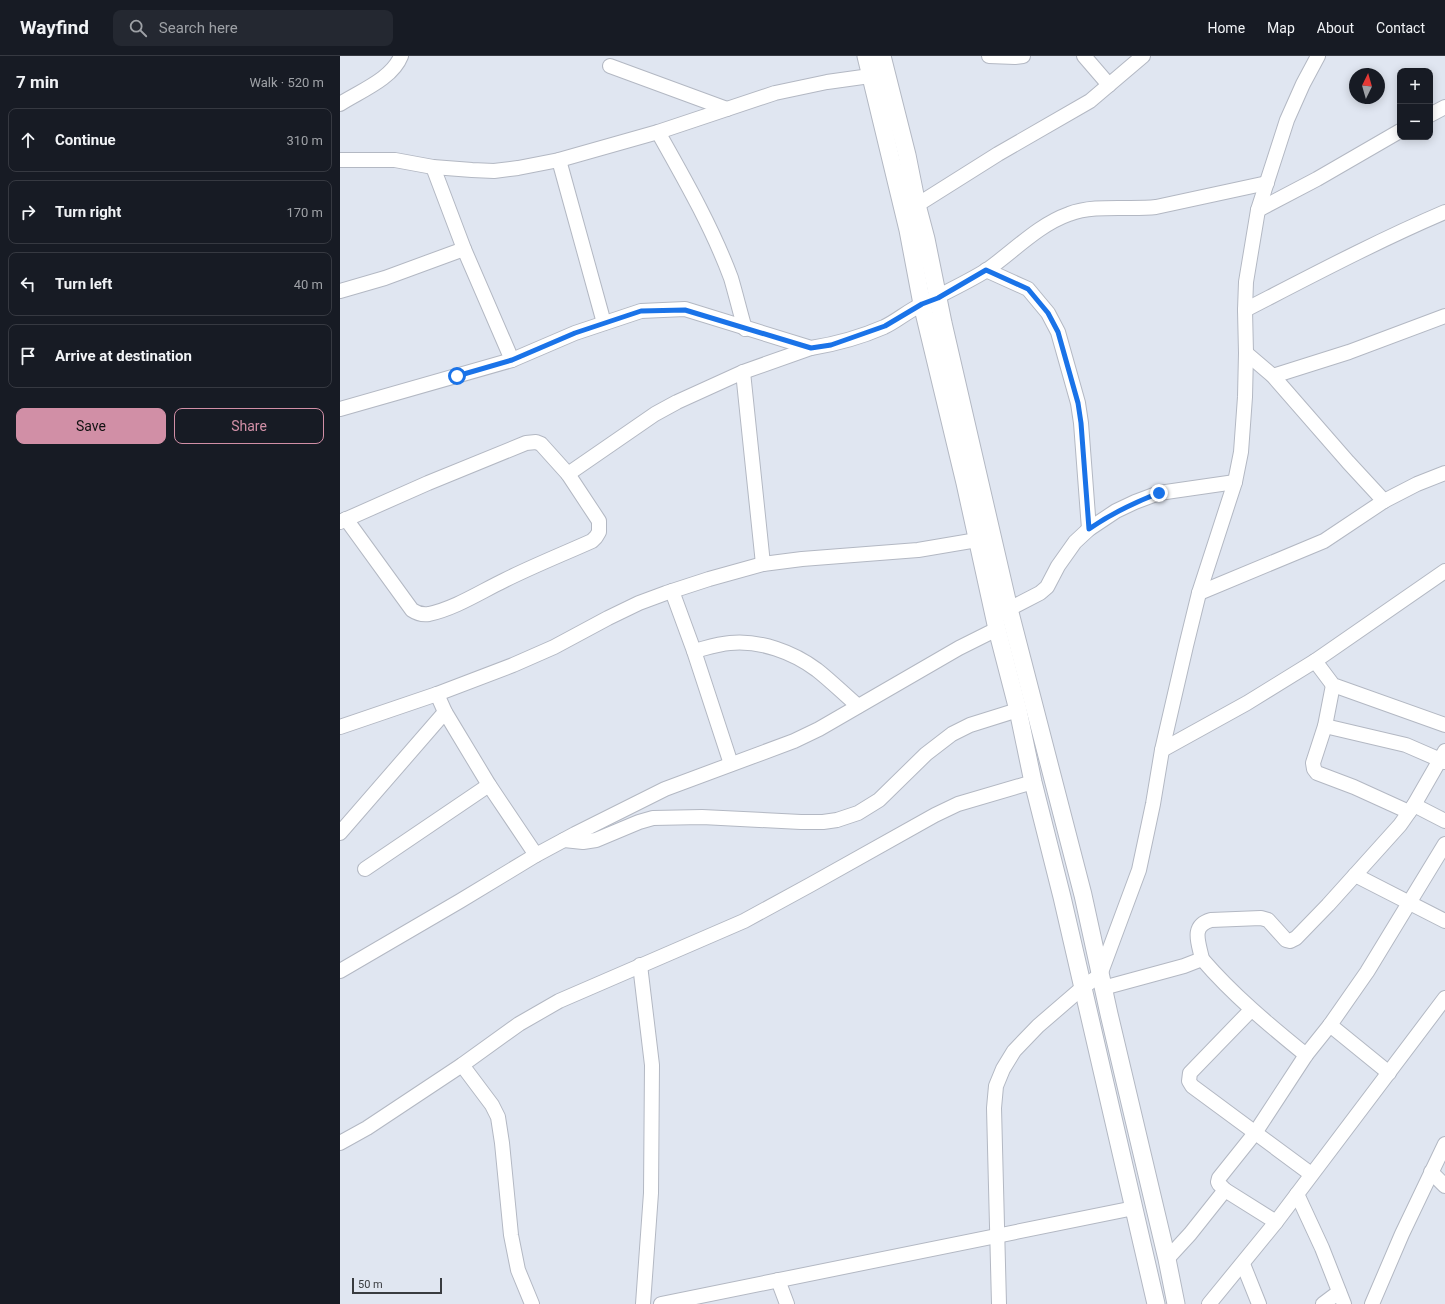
<!DOCTYPE html>
<meta charset="utf-8">
<style>
body{margin:0;font-family:Roboto,sans-serif;background:#242831;color:#f1f3f6}
.controls{position:absolute;right:12px;top:12px;display:grid;overflow:hidden;border-radius:8px;box-shadow:0 2px 10px #0003}
.controls button{width:36px;height:36px;display:grid;place-items:center;padding:0;border:0;border-bottom:1px solid #363941;background:#171b24;color:#f1f3f6;font:20px sans-serif}
.compass{position:absolute;left:1009px;top:12px;width:36px;height:36px;border-radius:50%;background:#171b24;box-shadow:0 2px 10px #0003;rotate:5deg}
.scale{position:absolute;left:12px;bottom:10px;width:90px;box-sizing:border-box;padding-left:4px;border:2px solid #383b3f;border-top:0;font-size:11px;line-height:14px;white-space:nowrap;color:#383b3f;-webkit-text-stroke:3px #e0e6f1;paint-order:stroke}
.stop{position:absolute;width:12px;height:12px;margin:-9px;border:3px solid #1a73e8;border-radius:50%;background:#fff}
.stop.end{background:#1a73e8;border-color:#fff;box-shadow:0 1px 4px #0008}
.list{margin:0;padding:0;list-style:none}
h2{display:flex;justify-content:space-between;align-items:center;height:52px;margin:0;padding:0 16px;font-size:17px}
h2 small{font-size:13px;font-weight:400;color:#9ea1a6}
.list li{display:grid;grid-template-columns:26px 1fr auto;gap:12px;align-items:center;box-sizing:border-box;height:64px;margin:0 8px 8px;padding:0 8px;border:1px solid #363941;border-radius:8px}
.list b{display:block;font-size:15px;white-space:nowrap}
.list em{font-size:13px;font-style:normal;color:#9ea1a6}
.actions{display:flex;gap:8px;padding:12px 16px}
.actions a{flex:1;padding:9px 0;border:1px solid #d18fa6;border-radius:8px;text-align:center;font-size:14px;color:#d18fa6}
.actions .main{background:#d18fa6;color:#111}
.icon{flex:none;width:22px;height:22px;fill:none;stroke:currentColor;stroke-width:2;stroke-linecap:round;stroke-linejoin:round}
.map{position:relative;flex:none;width:1105px;height:1248px;overflow:hidden}
header{display:flex;align-items:center;gap:24px;box-sizing:border-box;height:56px;padding:0 20px;background:#171b24;border-bottom:1px solid #363941}
header strong{font-size:19px}
nav{display:flex;gap:22px;margin-inline-start:auto;font-size:14px}
.search{width:280px;height:36px;background:#242831;display:flex;align-items:center;gap:10px;box-sizing:border-box;padding:0 14px;border-radius:8px;color:#9ea1a6;font-size:15px}
main{display:flex}
aside{flex:1;background:#171b24}
.map>svg:first-child{display:block}
.lines{fill:none;stroke-linecap:round;stroke-linejoin:round}
.minor-casing{stroke:#b3b8c3;stroke-width:16}
.tertiary-casing{stroke:#b3b8c3;stroke-width:19}
.minor{stroke:#fff;stroke-width:14}
.tertiary{stroke:#fff;stroke-width:17}
.route{stroke:#1a73e8;stroke-width:5}
</style>
<header>
<strong>Wayfind</strong>
<div class="search"><svg class="icon" aria-label="search" viewBox="0 0 24 24"><circle cx="10" cy="10" r="6"/><path d="M15 15l6 6"/></svg>Search here</div>
<nav><a>Home</a><a>Map</a><a>About</a><a>Contact</a></nav>
</header>
<main>
<aside>
<h2>7 min<small>Walk · 520 m</small></h2>
<ul class="list">
<li><svg class="icon" aria-label="ahead" viewBox="0 0 24 24"><path d="M12 20V5M6 11l6-6 6 6"/></svg><div><b>Continue</b></div><em>310 m</em></li>
<li><svg class="icon" aria-label="right" viewBox="0 0 24 24"><path d="M7 20v-9h11M14 6l5 5-5 5"/></svg><div><b>Turn right</b></div><em>170 m</em></li>
<li><svg class="icon" aria-label="left" viewBox="0 0 24 24"><path d="M17 20v-9H6M10 6l-5 5 5 5"/></svg><div><b>Turn left</b></div><em>40 m</em></li>
<li><svg class="icon" aria-label="arrive" viewBox="0 0 24 24"><path d="M6 21V4h12l-3 4 3 4H6"/></svg><div><b>Arrive at destination</b></div></li>
</ul>
<div class="actions"><a class="main">Save</a><a>Share</a></div>
</aside>
<div class="map">
<svg width="1105" height="1248" viewBox="0 0 1105 1248">
<rect width="100%" height="100%" fill="#e0e6f1"/>
<g class="lines">
<defs>
<g id="minor">
<polyline points="649,0 675,1 683,0"/>
<polyline points="744,0 769,29"/>
<polyline points="270,10 387,53"/>
<path d="M0 48C20 35 52 23 61 0"/>
<polyline points="1090,59 1105,51"/>
<path d="M318 76C345 124 372 171 391 222 396 239 400 256 405 273"/>
<polyline points="0,104 55,104 93,111 132,114 154,115 178,112 219,104 318,76 435,37 487,26 530,20"/>
<polyline points="219,104 264,267"/>
<polyline points="93,111 124,193 172,304"/>
<polyline points="577,149 658,98 750,45 803,0"/>
<polyline points="918,154 977,123 1060,75"/>
<polyline points="646,214 688,233 708,257 718,276 738,347 741,367 749,473"/>
<polyline points="0,235 45,222 124,193"/>
<path d="M905 254C971 220 1037 185 1105 156"/>
<polyline points="906,297 933,320 1008,406 1044,445"/>
<polyline points="403,316 423,508"/>
<polyline points="933,320 1009,296 1105,260"/>
<path d="M0 353 172 304 235 277 301 255 345 253 471 292C496 288 521 281 544 271 557 265 569 254 583 248 604 237 626 227 647 214 674 195 698 169 729 158 754 148 789 154 816 151L927 127"/>
<path d="M6 463 72 554C78 558 83 559 89 558 116 552 140 536 165 524 193 510 223 498 252 485L256 481 259 476V465L228 418"/>
<polyline points="0,466 88,427 186,387 196,386 201,388 228,418 315,358 337,346 403,316 471,292"/>
<polyline points="332,535 354,595 391,708"/>
<polyline points="859,537 984,485 1044,445 1077,428 1105,417"/>
<polyline points="669,553 700,537 707,531 718,510 735,486 749,473 776,455 795,446 819,437 895,426"/>
<path d="M354 595C366 592 378 588 390 587 420 584 453 596 477 614 491 625 504 638 518 650"/>
<polyline points="975,605 993,629 1105,669"/>
<polyline points="993,629 985,670 973,707 974,713 977,717 1014,731 1069,756"/>
<polyline points="97,638 105,656 149,729 196,799"/>
<polyline points="985,670 1066,689 1105,706"/>
<polyline points="0,671 97,638 173,609 214,591 268,562 299,547 326,537 369,523 423,508 462,503 578,494 637,484"/>
<polyline points="822,694 907,647 975,605 1105,515"/>
<polyline points="1074,749 1105,765"/>
<polyline points="0,777 105,656"/>
<polyline points="224,784 243,786 256,784 299,766 313,762 362,761 461,766 483,766 497,764 518,757 539,744 586,698 612,678 630,669 678,654"/>
<polyline points="25,813 149,729"/>
<polyline points="1015,819 1105,865"/>
<path d="M862 903C859 887 850 870 871 864L921 862 928 864 946 884 950 885 956 882 988 849 1060 769 1074 749 1105 695"/>
<polyline points="300,909 312,1009 311,1137 303,1248"/>
<polyline points="0,915 120,845 196,799 235,778 325,733 454,685 479,673 619,592 657,573"/>
<path d="M763 932 844 910 862 903C893 939 929 969 966 999"/>
<polyline points="911,954 850,1017 849,1025 852,1030 971,1118"/>
<polyline points="990,969 1049,1017"/>
<polyline points="122,1009 152,1049 158,1061 162,1087 171,1179 178,1214 192,1248"/>
<polyline points="0,1087 27,1072 122,1009 179,968 219,945 404,865 470,829 595,759 618,748 693,726"/>
<polyline points="1091,1116 1105,1130"/>
<polyline points="957,1138 982,1192 1004,1248"/>
<polyline points="936,1166 885,1134 879,1128 878,1126 879,1122 915,1077 966,999 990,969 1027,916 1105,788"/>
<polyline points="827,1203 850,1178 885,1134"/>
<polyline points="903,1208 919,1248"/>
<polyline points="438,1224 447,1248"/>
<polyline points="321,1248 794,1152"/>
<polyline points="659,1248 654,1052 656,1030 663,1013 674,995 698,970 742,932 760,919 799,814 813,748 822,694 846,590 859,537 895,426 901,396 905,341 906,297 905,254 906,226 918,154 947,64 963,28 978,0"/>
<polyline points="869,1248 936,1166 1105,942"/>
<polyline points="983,1248 999,1236"/>
<polyline points="1032,1248 1062,1178 1105,1088"/>
</g>
<g id="tertiary">
<polyline points="526,0 568,174 582,248 625,427 657,573 678,654 693,726 722,841 816,1248"/>
<polyline points="542,0 567,99 577,149 586,183 603,267 669,553 743,839 769,958 827,1203 836,1248"/>
</g>
</defs>
<!-- minor casing -->
<use href="#minor" class="minor-casing"/>
<!-- tertiary casing -->
<use href="#tertiary" class="tertiary-casing"/>
<!-- minor -->
<use href="#minor" class="minor"/>
<!-- tertiary -->
<use href="#tertiary" class="tertiary"/>
</g>
<g class="lines">
<!-- route -->
<path class="route" d="M117 320 172 304 235 277 301 255 345 254 471 292 491 289 545 270 582 248 598 242 646 214 688 233 708 257 718 276 738 347 741 367 749 473C772 457 793 447 819 437"/>
</g>
</svg>
<div class="controls">
<button>+</button>
<button>−</button>
</div>
<svg class="compass" viewBox="-18 -18 36 36"><path d="M0-13l5 13h-10z" fill="#e53935"/><path d="M0 13l5-13h-10z" fill="#9ea1a6"/></svg>
<div class="scale">50 m</div>
<div class="stop" style="left:117px;top:320px"></div>
<div class="stop end" style="left:819px;top:437px"></div>
</div>
</main>
